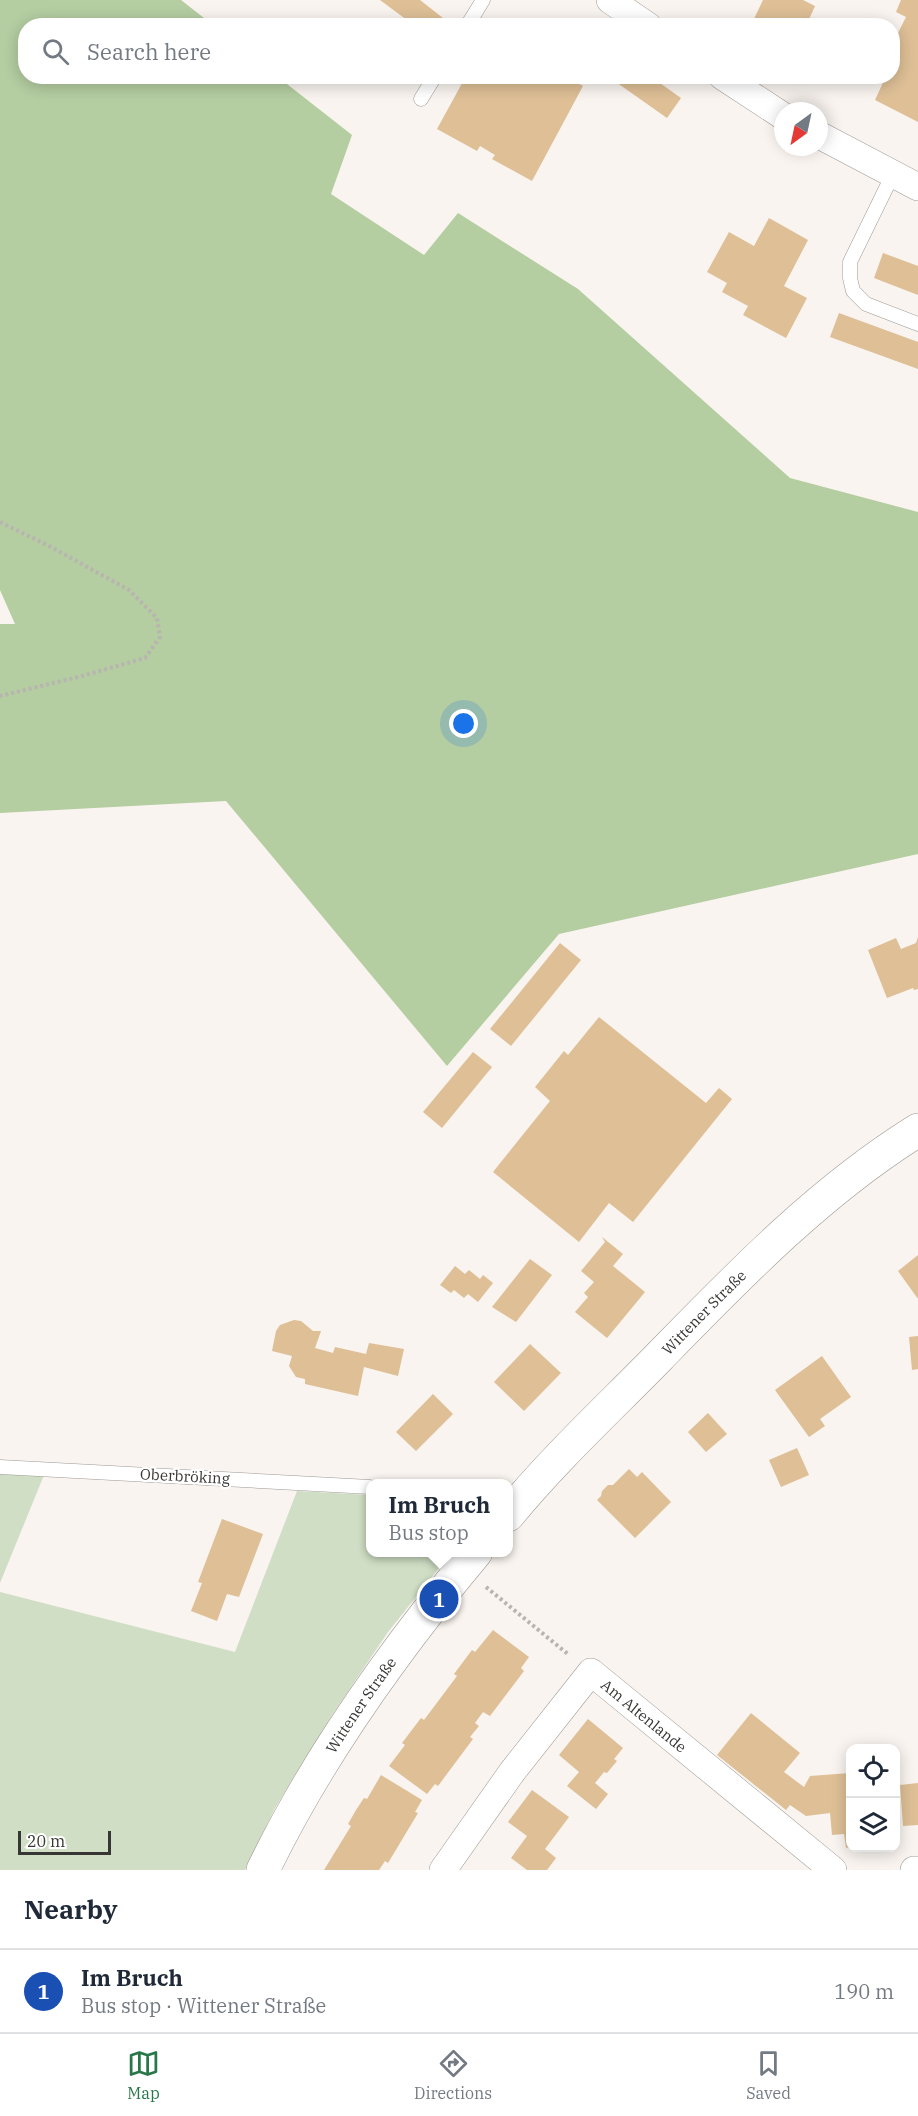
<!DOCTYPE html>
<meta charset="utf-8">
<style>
body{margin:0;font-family:"IBM Plex Serif",serif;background:#f2f2f3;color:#1f2937}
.controls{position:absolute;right:18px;bottom:18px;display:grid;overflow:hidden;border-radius:12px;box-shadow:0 3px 15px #0003}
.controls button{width:54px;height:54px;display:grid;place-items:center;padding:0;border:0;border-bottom:2px solid #e0e1e3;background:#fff;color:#1f2937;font:30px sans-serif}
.compass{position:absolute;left:774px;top:102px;width:54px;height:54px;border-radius:50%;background:#fff;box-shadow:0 3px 15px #0003;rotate:213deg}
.scale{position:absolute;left:18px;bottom:15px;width:93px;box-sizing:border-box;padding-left:6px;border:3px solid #383634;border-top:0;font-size:16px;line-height:21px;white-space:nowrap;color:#383634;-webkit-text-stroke:4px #fff;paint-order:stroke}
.you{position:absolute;left:464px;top:724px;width:21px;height:21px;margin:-15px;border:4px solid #fff;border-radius:50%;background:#1a73e8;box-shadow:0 0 0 9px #1a73e833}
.badge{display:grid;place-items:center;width:39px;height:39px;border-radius:50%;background:#287748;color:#fff;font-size:20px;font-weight:700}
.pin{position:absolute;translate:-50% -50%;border:3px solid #fff;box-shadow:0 2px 6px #0006}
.popup{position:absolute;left:366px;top:1479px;width:147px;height:78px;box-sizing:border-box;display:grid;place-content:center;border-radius:12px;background:#fff;filter:drop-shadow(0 2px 4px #0005);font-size:20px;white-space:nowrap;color:#747a83}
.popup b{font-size:22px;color:#1f2937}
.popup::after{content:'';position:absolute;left:50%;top:100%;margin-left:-12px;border:12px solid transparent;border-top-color:#fff}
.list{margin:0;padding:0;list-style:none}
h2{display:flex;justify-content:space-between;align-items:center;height:78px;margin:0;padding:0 24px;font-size:26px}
h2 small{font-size:20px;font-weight:400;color:#747a83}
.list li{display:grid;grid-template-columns:39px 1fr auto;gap:18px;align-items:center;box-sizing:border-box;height:84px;padding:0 24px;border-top:2px solid #e0e1e3}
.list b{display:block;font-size:22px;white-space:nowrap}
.list p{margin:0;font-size:20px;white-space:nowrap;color:#747a83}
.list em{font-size:20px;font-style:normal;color:#747a83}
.icon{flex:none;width:33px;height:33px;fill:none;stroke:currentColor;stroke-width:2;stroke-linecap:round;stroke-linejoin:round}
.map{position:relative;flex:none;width:918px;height:1870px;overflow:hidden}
.search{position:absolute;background:#fff;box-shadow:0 3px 15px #0003;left:18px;right:18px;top:18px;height:66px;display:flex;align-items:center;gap:15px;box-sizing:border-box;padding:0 21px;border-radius:24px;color:#747a83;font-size:22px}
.sheet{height:162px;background:#fff}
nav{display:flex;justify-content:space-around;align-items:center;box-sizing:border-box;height:84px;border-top:2px solid #e0e1e3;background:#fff;font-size:16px;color:#747a83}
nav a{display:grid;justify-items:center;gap:3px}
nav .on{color:#287748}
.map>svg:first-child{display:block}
.green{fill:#cfdec4}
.forest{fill:#b4cda1}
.building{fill:#debf96}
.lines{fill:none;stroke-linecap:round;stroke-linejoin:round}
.lane-casing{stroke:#9e9995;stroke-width:15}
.street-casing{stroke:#9e9995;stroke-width:28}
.secondary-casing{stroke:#9e9995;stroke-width:34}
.path{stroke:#b8b4b0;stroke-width:4;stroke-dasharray:3 3;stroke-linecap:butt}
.lane{stroke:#fff;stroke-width:14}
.street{stroke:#fff;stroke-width:27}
.secondary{stroke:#fff;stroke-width:33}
.labels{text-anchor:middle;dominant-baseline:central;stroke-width:4.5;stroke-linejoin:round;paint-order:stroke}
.street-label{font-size:15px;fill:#383634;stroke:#fff}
</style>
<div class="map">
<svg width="918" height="1870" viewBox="0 0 918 1870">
<rect width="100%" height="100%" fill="#f9f4ef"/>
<!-- green -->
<g class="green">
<polygon points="0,1473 44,1475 0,1583"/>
<polygon points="297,1491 370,1495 370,1552 451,1553 388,1632 332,1715 275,1808 245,1870 0,1870 0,1592 235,1652"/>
</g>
<!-- forest -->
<polygon class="forest" points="0,0 181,0 213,25 26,26 26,76 278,77 352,135 331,194 424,255 458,213 578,289 790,478 918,512 918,854 559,934 447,1066 226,801 0,813 0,624 15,624 0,590"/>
<!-- building -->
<g class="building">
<polygon points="380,0 420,0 443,18 437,26 415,26"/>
<polygon points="763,0 803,0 815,6 806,26 757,26 752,23"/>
<polygon points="901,0 918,0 918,122 875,100 886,76 892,76 892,64 896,56 892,54 892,45 906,17 896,12"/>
<polygon points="466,76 565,76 583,86 532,181 492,159 495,155 480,146 477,151 437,129"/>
<polygon points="616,76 650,76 681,98 667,118 613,80"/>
<polygon points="769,218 808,240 784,286 807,298 786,338 743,315 748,306 722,292 727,283 707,272 729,232 754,246"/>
<polygon points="883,253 918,266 918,295 874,278"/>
<polygon points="839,313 918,342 918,369 830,337"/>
<polygon points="918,937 918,989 914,990 913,988 887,998 868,950 896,938 901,949 916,943"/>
<polygon points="560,943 581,960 511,1046 490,1029"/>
<polygon points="599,1017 706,1103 719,1088 732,1099 633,1222 609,1203 579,1242 493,1172 550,1101 535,1087 564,1051 568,1055"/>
<polygon points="473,1052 492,1067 442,1128 423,1112"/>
<polygon points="602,1237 623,1254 613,1266 645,1292 607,1338 575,1312 588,1297 584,1293 594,1282 581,1271 605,1242"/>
<polygon points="918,1255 918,1299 898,1271"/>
<polygon points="530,1259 552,1275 516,1322 492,1307"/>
<polygon points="455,1266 465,1274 469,1270 480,1279 483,1275 493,1283 478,1302 468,1294 464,1298 454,1290 451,1293 440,1285"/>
<polygon points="294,1320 301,1321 313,1331 321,1331 315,1348 333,1353 335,1347 366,1354 369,1343 404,1349 398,1376 364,1367 358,1396 305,1384 305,1379 296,1377 289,1366 292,1356 272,1351 276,1331 280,1325"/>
<polygon points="918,1336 918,1369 912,1370 909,1337"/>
<polygon points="530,1344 561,1373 524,1411 494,1382"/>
<polygon points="822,1356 851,1397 820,1419 825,1426 809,1437 775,1390"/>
<polygon points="433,1394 453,1414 416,1451 396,1432"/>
<polygon points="708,1413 727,1434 706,1452 688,1432"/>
<polygon points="797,1448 809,1475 781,1487 769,1460"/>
<polygon points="629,1469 637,1477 642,1472 671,1502 635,1538 597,1500 601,1496 602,1491 608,1485 613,1485"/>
<polygon points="222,1519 263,1534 239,1597 227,1594 217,1621 191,1611 202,1583 198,1582"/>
<polygon points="493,1630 529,1657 521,1668 524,1671 490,1716 483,1712 475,1723 479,1726 470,1737 473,1739 438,1786 435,1784 427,1794 389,1766 405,1745 402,1743 421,1718 424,1720 457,1676 454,1674 472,1650 475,1652"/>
<polygon points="751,1713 800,1753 784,1772 804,1787 810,1776 850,1773 850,1847 846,1848 844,1834 832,1835 830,1813 806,1816 790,1805 786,1810 717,1755"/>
<polygon points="588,1719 623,1748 614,1759 617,1761 607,1773 604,1772 595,1783 608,1794 596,1809 567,1786 579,1772 559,1755"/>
<polygon points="381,1775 422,1800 415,1812 418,1813 388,1863 385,1861 379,1870 324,1870 351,1826 348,1824 356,1810 364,1798 367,1799"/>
<polygon points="918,1783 918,1825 903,1826 900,1785"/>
<polygon points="532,1790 569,1817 545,1849 556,1858 547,1870 527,1870 511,1858 527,1836 508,1822"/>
</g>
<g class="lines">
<defs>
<g id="lane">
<polyline points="467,26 483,0"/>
<polyline points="421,99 435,76"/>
<polyline points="893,174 850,262 850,278 853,291 866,304 918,324"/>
<polyline points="0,1467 370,1487"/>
</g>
<g id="street">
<polyline points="610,0 648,26"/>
<polyline points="722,76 783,116"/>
<polyline points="819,135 918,187"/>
<path id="s1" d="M443 1870 512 1772 591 1672 833 1870"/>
<polyline points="914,1870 918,1870"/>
</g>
<g id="secondary">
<path id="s2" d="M508 1515C554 1459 608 1409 659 1357 739 1275 820 1191 918 1130"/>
<path id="s3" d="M263 1870C318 1756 395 1649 476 1552"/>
</g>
</defs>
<!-- lane casing -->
<use href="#lane" class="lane-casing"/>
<!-- street casing -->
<use href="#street" class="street-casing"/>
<!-- secondary casing -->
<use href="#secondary" class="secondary-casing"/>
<!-- path -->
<g class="path">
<polyline points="0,522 51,547 129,590 157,618 160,637 145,658 82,676 0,696"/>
<polyline points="486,1587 569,1655"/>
</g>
<!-- lane -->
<use href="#lane" class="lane"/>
<!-- street -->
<use href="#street" class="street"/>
<!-- secondary -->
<use href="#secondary" class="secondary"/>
</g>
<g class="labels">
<!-- street labels -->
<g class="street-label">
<text stroke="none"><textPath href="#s2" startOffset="282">Wittener Straße</textPath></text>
<text transform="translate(185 1476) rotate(3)">Oberbröking</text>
<text stroke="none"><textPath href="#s3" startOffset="192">Wittener Straße</textPath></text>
<text stroke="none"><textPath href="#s1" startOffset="316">Am Altenlande</textPath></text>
</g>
</g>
</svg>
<div class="controls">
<button><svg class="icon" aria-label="locate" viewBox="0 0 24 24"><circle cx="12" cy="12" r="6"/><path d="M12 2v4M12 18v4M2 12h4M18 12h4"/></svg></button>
<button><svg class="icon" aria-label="layers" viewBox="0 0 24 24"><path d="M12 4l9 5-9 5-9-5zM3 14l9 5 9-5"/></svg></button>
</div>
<svg class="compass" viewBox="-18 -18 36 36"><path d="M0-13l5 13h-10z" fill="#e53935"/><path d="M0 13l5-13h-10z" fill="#747a83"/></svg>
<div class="scale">20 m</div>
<div class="you"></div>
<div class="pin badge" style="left:439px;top:1599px;background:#1a4fb4">1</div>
<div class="popup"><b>Im Bruch</b>Bus stop</div>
<div class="search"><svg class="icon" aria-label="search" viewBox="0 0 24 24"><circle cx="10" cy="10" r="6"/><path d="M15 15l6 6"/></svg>Search here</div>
</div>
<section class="sheet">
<h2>Nearby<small></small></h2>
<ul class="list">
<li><span class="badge" style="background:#1a4fb4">1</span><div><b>Im Bruch</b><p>Bus stop · Wittener Straße</p></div><em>190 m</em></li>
</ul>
</section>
<nav>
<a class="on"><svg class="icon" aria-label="map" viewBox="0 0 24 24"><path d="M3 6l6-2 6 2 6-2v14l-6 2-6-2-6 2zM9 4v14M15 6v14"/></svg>Map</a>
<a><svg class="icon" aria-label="directions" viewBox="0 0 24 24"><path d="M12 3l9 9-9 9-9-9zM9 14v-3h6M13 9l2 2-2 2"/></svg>Directions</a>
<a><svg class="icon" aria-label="saved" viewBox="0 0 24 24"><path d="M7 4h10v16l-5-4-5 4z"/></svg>Saved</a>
</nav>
